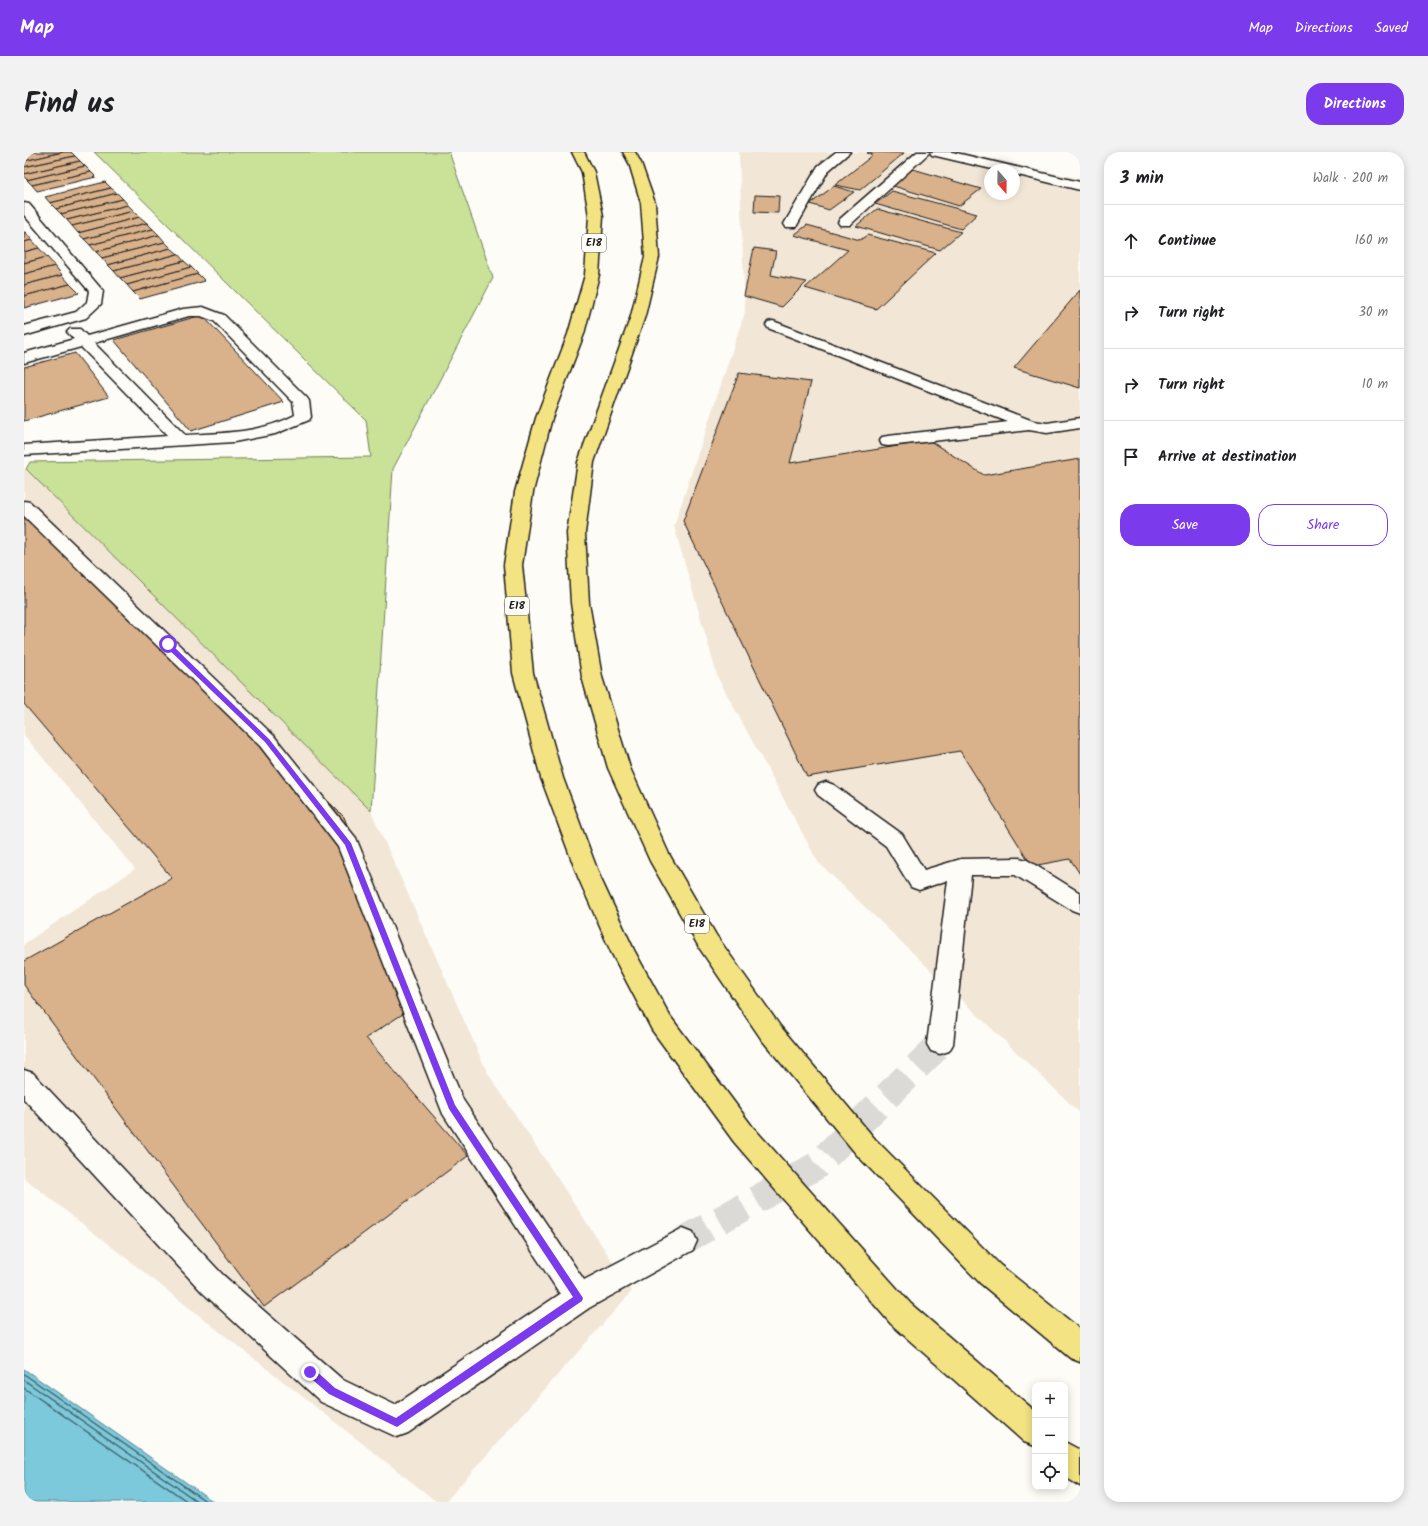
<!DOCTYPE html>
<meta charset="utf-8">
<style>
body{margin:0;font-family:Kalam,sans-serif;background:#f2f2f2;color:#202124}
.controls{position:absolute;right:12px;bottom:12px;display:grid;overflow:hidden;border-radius:8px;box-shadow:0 2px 10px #0003}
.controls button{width:36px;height:36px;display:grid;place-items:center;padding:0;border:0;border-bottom:1px solid #e0e0e0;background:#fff;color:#202124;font:20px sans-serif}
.compass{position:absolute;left:960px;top:12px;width:36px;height:36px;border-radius:50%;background:#fff;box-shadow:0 2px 10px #0003;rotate:160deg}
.stop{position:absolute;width:12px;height:12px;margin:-9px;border:3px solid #7c3aed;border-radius:50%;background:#fff}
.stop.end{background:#7c3aed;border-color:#fff;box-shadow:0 1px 4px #0008}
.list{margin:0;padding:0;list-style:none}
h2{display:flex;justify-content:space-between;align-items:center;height:52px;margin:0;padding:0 16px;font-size:17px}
h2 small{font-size:13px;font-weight:400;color:#757577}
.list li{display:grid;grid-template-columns:26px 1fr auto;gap:12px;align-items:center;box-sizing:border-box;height:72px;padding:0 16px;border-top:1px solid #e0e0e0}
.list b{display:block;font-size:15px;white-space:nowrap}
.list em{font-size:13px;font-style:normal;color:#757577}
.actions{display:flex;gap:8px;padding:12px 16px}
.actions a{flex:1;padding:9px 0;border:1px solid #7c3aed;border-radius:16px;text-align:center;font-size:14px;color:#7c3aed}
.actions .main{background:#7c3aed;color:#fff}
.icon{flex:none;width:22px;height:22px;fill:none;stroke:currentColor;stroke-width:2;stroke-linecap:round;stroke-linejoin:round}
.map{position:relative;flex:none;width:1056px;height:1350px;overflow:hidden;border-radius:16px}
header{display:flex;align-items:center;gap:24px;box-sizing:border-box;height:56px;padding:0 20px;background:#7c3aed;color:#fff}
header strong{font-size:19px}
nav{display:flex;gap:22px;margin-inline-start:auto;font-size:14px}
.intro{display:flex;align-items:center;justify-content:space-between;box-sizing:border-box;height:96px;padding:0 24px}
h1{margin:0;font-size:28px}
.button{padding:10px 18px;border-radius:16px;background:#7c3aed;color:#fff;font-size:14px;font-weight:700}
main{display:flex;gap:24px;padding:0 24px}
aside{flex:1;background:#fff;border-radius:16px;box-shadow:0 2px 10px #0003}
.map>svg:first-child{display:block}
.built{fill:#f2e6d6;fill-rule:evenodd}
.green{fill:#c9e298;stroke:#727f5a}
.water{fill:#7cc9db;stroke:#56848f}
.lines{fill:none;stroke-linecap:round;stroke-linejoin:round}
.shore{stroke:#426168;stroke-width:1.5}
.building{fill:#d9b18a;stroke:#1c1c1c}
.minor-tunnel{stroke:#dbdad6;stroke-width:28;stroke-dasharray:28 14;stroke-linecap:butt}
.minor-casing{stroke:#1c1c1c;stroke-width:3}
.highway-casing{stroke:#1c1c1c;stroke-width:3}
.minor{fill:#fdfcf7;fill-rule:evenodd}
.highway{fill:#f4e382;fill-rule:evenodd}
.route{fill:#7c3aed}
.labels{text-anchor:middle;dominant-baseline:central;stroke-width:3;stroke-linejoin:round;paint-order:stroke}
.shield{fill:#fdfcf7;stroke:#605f5e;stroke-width:1}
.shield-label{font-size:11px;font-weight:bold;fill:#1c1c1c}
</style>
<header>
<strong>Map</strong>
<nav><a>Map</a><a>Directions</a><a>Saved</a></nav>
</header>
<div class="intro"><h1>Find us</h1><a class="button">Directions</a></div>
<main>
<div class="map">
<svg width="1056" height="1350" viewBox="0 0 1056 1350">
<rect width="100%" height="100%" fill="#fdfcf7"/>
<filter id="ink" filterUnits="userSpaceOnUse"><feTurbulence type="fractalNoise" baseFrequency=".025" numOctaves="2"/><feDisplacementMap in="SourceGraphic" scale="8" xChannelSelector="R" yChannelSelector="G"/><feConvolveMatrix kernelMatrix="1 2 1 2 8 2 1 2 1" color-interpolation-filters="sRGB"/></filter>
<g filter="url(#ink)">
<!-- built -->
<g class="built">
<path d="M715 0H938L1056 27V961L794 710 694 526 650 374 721 160ZM966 18H990V42H966Z"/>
<polygon points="0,317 2,317 347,659 463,920 608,1139 421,1350 413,1350 0,1026 0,792 111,717 0,583"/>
</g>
<!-- green -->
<polygon class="green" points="70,0 425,0 469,126 369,317 347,659 2,317 6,310 347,305 342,268"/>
<!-- water -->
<polygon class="water" points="0,1217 190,1350 0,1350"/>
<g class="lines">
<!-- shore -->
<g class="shore">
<polyline points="0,1222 183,1350"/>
<polyline points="0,1228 174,1350"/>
<polyline points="0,1236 164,1350"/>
</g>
</g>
<!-- building -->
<g class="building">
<polygon points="11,0 39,0 0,9 0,2"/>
<polygon points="39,0 47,0 51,4 0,15 0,9"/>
<polygon points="844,0 880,1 836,38 811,33 849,3 843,1"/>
<polygon points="51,4 56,9 0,22 0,15"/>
<polygon points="56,9 61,14 3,28 0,24 0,22"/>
<polygon points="61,14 67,20 8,33 3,28"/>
<polygon points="889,17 957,37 935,54 866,33"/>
<polygon points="67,20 72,25 13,39 8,33"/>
<polygon points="81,30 87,36 26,51 21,45"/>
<polygon points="810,34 830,40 805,58 786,52"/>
<polygon points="87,36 93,41 32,57 26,51"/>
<polygon points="868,39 953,62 937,77 851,52"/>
<polygon points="93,41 99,47 37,62 32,57"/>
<polygon points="731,43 755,44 754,61 730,60"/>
<polygon points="99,47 104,53 43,68 37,62"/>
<polygon points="104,53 110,59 48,74 43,68"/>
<polygon points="853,57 937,80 916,98 832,74"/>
<polygon points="110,59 116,65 54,81 48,74"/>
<polygon points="116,65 123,71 60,87 54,81"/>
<polygon points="123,71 129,77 66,93 60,87"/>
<polygon points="783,73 836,88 843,83 912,101 852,157 781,136 824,98 770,83"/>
<polygon points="129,77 135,83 72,100 66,93"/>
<polygon points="0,80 1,80 8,88 0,90"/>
<polygon points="135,83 141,90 78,106 72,100"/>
<polygon points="8,88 15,96 0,100 0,90"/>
<polygon points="141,90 147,96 84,113 78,106"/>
<polygon points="15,96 23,105 0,111 0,100"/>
<polygon points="147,96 154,102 90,119 84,113"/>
<polygon points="730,96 752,99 747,123 783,130 758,155 720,144"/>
<polygon points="154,102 160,109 96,126 90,119"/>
<polygon points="23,105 31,114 0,122 0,111"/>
<polygon points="160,109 167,115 103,133 96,126"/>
<polygon points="31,114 38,123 0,133 0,122"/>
<polygon points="167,115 174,122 109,140 103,133"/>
<polygon points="174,122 181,129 116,147 109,140"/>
<polygon points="38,123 46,132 0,144 0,133"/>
<polygon points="46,132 55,141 0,156 0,144"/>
<polygon points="1056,138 1056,236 990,216"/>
<polygon points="178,163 260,250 167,279 90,188"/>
<polygon points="51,201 85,245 0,269 0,215"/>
<polygon points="715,221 787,230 766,311 906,289 960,323 1056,307 1056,722 1046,707 1008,714 936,599 783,625 659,369"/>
<polygon points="0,349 320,665 391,854 342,886 444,1004 240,1155 0,833 0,809 148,726 0,552"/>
</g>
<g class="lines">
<!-- minor-tunnel -->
<polyline class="minor-tunnel" points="659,1089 792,1014 916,892"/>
<defs>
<g id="minor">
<polygon points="812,0 826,0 804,19 772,75 762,75 760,72 794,14"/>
<polygon points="893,0 928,0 1056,30 1056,38 990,22 990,18 972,18 908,3 906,0 826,73 816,73 814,70 816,67"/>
<polygon points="0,51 5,52 79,139 77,152 62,166 0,184 0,174 52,160 63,150 65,139 0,63"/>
<path d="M179 155 200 163 283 246 285 249 287 265 285 268 251 282 210 290 0 303V293L144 284 57 195 0 211V201L50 187 43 180 46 177H56L63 184 159 157ZM165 164H177L190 169 269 250 271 263C237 281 199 281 161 283L70 191Z"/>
<polygon points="749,169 1009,269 1023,271 1056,266 1056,276 1023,281 1005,278 864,294 858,293 856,289 858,285 864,284 984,270 744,176 742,173 744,170"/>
<polygon points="0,349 6,350 250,584 332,686 439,948 560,1128 659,1076 669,1080 673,1089 669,1098 565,1156 384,1281 373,1285 297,1250 179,1141 0,947 0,918 9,921 199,1123 319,1228 371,1253 536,1142 419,962 314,695 236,594 0,364"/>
<polygon points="802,630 810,633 878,682 900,718 937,707 995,706 1003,708 1056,741 1056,761 1048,758 991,723 947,723 929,892 925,899 916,902 907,899 903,892 924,728 895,738 887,735 862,694 794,643 791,638 794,633"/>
</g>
<g id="highway">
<polygon points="548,0 560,0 570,20 579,64 575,123 560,182 528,266 509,340 498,413 509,521 539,626 576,725 610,798 646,864 728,974 887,1152 1011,1259 1011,1294 1000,1290 867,1172 710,990 628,878 587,800 554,725 517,626 489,521 480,413 491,340 512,266 544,182 561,123 565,64 558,20"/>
<polygon points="599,0 611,0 617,11 631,51 635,105 621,164 570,310 561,381 565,451 578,525 606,616 645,702 692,783 756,874 851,987 976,1113 1056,1177 1056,1210 1046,1206 956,1131 833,1003 738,888 676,797 626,709 584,616 558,525 547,451 543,381 554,310 607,164 621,105 617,51 605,11"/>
<polygon points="1041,1290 1056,1298 1056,1334 1041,1325"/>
</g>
</defs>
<!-- minor casing -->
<use href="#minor" class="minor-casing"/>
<!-- highway casing -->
<use href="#highway" class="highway-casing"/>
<!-- minor -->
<use href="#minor" class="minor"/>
<!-- highway -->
<use href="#highway" class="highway"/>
</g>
</g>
<!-- route -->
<polygon class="route" points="141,491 146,491 245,587 327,691 431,953 559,1146 558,1149 373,1275 305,1242 283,1223 283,1217 290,1217 311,1236 372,1266 549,1145 425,957 321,693 241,590 141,494"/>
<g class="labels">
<!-- shield labels -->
<g class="shield">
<rect x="558" y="82" width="24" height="18" rx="3"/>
<rect x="481" y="445" width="24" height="18" rx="3"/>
<rect x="661" y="763" width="24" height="18" rx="3"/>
</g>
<g class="shield-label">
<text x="570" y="91">E18</text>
<text x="493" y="454">E18</text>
<text x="673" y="772">E18</text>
</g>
</g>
</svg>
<div class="controls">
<button>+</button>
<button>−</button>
<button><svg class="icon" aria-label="locate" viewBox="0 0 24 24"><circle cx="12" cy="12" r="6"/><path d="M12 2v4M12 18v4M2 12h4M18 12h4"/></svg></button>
</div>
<svg class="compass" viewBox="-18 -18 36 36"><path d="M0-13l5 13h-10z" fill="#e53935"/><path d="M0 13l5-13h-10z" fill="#757577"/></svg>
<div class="stop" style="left:144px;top:492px"></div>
<div class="stop end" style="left:286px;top:1220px"></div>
</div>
<aside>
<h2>3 min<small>Walk · 200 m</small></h2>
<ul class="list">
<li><svg class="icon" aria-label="ahead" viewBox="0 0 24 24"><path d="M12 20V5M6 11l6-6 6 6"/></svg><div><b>Continue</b></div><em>160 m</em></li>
<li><svg class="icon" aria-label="right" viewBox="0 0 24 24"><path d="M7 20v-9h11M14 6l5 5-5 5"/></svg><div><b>Turn right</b></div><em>30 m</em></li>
<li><svg class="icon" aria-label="right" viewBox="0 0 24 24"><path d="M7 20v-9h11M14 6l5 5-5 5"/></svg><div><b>Turn right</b></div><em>10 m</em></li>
<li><svg class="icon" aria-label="arrive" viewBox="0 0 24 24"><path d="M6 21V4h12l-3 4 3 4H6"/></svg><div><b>Arrive at destination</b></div></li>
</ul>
<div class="actions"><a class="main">Save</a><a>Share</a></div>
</aside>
</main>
